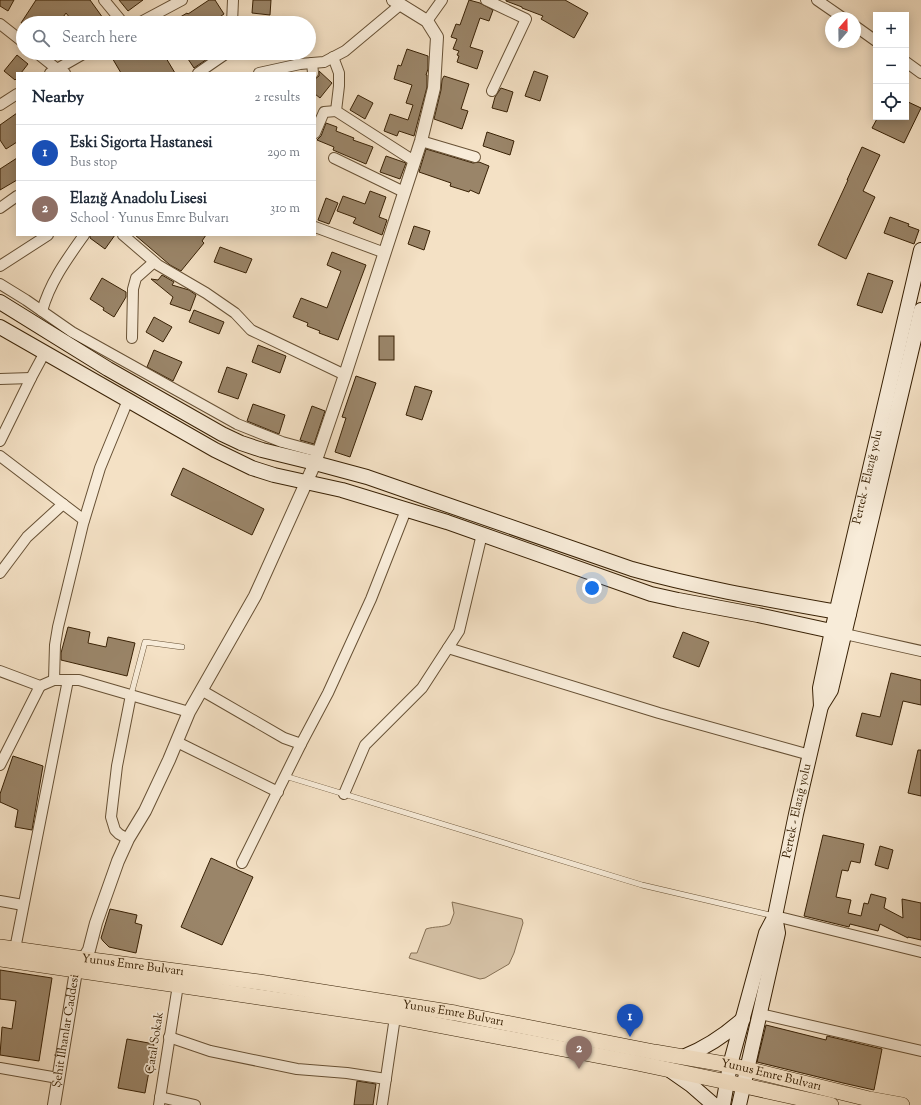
<!DOCTYPE html>
<meta charset="utf-8">
<style>
body{margin:0;font-family:"Sorts Mill Goudy",serif;background:#f2f2f3;color:#1f2937}
.controls{position:absolute;right:12px;top:12px;display:grid;overflow:hidden;border-radius:0px;box-shadow:0 2px 10px #0003}
.controls button{width:36px;height:36px;display:grid;place-items:center;padding:0;border:0;border-bottom:1px solid #e0e1e3;background:#fff;color:#1f2937;font:20px sans-serif}
.compass{position:absolute;left:825px;top:12px;width:36px;height:36px;border-radius:50%;background:#fff;box-shadow:0 2px 10px #0003;rotate:20deg}
.you{position:absolute;left:592px;top:588px;width:14px;height:14px;margin:-10px;border:3px solid #fff;border-radius:50%;background:#1a73e8;box-shadow:0 0 0 6px #1a73e833}
.badge{display:grid;place-items:center;width:26px;height:26px;border-radius:50%;background:#ea580c;color:#fff;font-size:13px;font-weight:700}
.pin{position:absolute;translate:-50% -33px;filter:drop-shadow(0 1px 2px #0008)}
.pin::after{content:'';position:absolute;top:21px;width:14px;height:12px;background:inherit;clip-path:polygon(0 0,100% 0,50% 100%)}
.list{margin:0;padding:0;list-style:none}
h2{display:flex;justify-content:space-between;align-items:center;height:52px;margin:0;padding:0 16px;font-size:17px}
h2 small{font-size:13px;font-weight:400;color:#747a83}
.list li{display:grid;grid-template-columns:26px 1fr auto;gap:12px;align-items:center;box-sizing:border-box;height:56px;padding:0 16px;border-top:1px solid #e0e1e3}
.list b{display:block;font-size:15px;white-space:nowrap}
.list p{margin:0;font-size:13px;white-space:nowrap;color:#747a83}
.list em{font-size:13px;font-style:normal;color:#747a83}
.icon{flex:none;width:22px;height:22px;fill:none;stroke:currentColor;stroke-width:2;stroke-linecap:round;stroke-linejoin:round}
.map{position:relative;flex:none;width:921px;height:1105px;overflow:hidden}
.search{position:absolute;background:#fff;box-shadow:0 2px 10px #0003;left:16px;top:16px;width:300px;height:44px;display:flex;align-items:center;gap:10px;box-sizing:border-box;padding:0 14px;border-radius:22px;color:#747a83;font-size:15px}
.panel{position:absolute;background:#fff;box-shadow:0 2px 10px #0003;left:16px;top:72px;width:300px;height:164px;border-radius:0px}
.map>svg:first-child{display:block}
.green{fill:#d4c0a4;stroke:#867054}
.building{fill:#9a8569;stroke:#382105}
.lines{fill:none;stroke-linecap:round;stroke-linejoin:round}
.service-casing{stroke:#675135;stroke-width:6}
.minor-casing{stroke:#675135;stroke-width:12}
.tertiary-casing{stroke:#675135;stroke-width:14}
.secondary-casing{stroke:#382105;stroke-width:16}
.primary-casing{stroke:#382105;stroke-width:16}
.service{stroke:#f8ecd9;stroke-width:5}
.minor{stroke:#f8ecd9;stroke-width:10}
.tertiary{stroke:#f8ecd9;stroke-width:12}
.secondary{stroke:#f8ecd9;stroke-width:14}
.primary{stroke:#f4e1c5;stroke-width:15}
.labels{text-anchor:middle;dominant-baseline:central;stroke-width:3.5;stroke-linejoin:round;paint-order:stroke}
.street-label{font-size:12px;fill:#382105;stroke:#f8ecd9}
</style>
<div class="map">
<svg width="921" height="1105" viewBox="0 0 921 1105">
<rect width="100%" height="100%" fill="#f4e1c5"/>
<filter id="stains"><feTurbulence type="fractalNoise" baseFrequency=".005" numOctaves="4"/><feColorMatrix values="0 0 0 0 .2 0 0 0 0 .09 0 0 0 0 .02 0 0 0 .5 -.17"/></filter>
<radialGradient id="worn" r=".72"><stop offset=".6" stop-color="#630" stop-opacity="0"/><stop offset="1" stop-color="#630" stop-opacity=".3"/></radialGradient>
<!-- green -->
<path class="green" d="M452 902 522 919 523 923 514 953 509 964 485 978 480 979 409 958 411 953H417L426 929C435 926 442 928 450 924L454 913Z"/>
<!-- building -->
<g class="building">
<polygon points="0,0 14,0 8,11 0,6"/>
<polygon points="36,0 90,0 103,18 97,23 74,23 66,13 59,23 21,23"/>
<polygon points="119,0 143,0 128,11"/>
<polygon points="209,0 215,0 224,14 211,23 170,23 187,13 188,14"/>
<polygon points="253,0 271,0 270,15 252,13"/>
<polygon points="469,0 480,3 493,10 489,21 480,18 470,47 483,51 477,69 457,62 459,56 457,55 459,51 453,49 457,39 451,37 456,24 460,25"/>
<polygon points="506,0 565,0 588,13 574,38 541,19 543,16 522,8 522,7 506,1"/>
<polygon points="407,49 428,56 428,69 426,75 427,75 427,87 414,136 399,131 397,136 384,131 390,114 408,120 413,105 406,103 412,85 394,79 398,65 401,66"/>
<polygon points="115,53 163,53 175,73 121,73 111,56"/>
<polygon points="184,53 216,53 194,68"/>
<polygon points="17,55 28,64 21,73 17,73 17,78 15,80 4,71"/>
<polygon points="319,71 332,83 320,98 315,94 315,79 319,76"/>
<polygon points="534,71 548,76 540,101 525,96"/>
<polygon points="444,76 469,84 461,109 468,111 462,129 434,119 441,90 442,80"/>
<polygon points="501,88 513,92 507,112 492,108 495,97"/>
<polygon points="358,95 373,103 365,119 350,110"/>
<polygon points="906,101 921,108 904,143 872,128 878,117 906,117"/>
<polygon points="17,113 17,142 6,149 0,140 0,125"/>
<polygon points="326,123 337,127 336,131 354,138 353,140 373,147 366,164 333,150 334,147 317,140 321,136"/>
<polygon points="487,132 514,141 510,155 483,146"/>
<polygon points="862,147 880,155 863,191 875,197 846,259 818,245 848,180 847,180"/>
<polygon points="426,149 473,163 479,162 489,166 479,194 470,190 469,192 450,186 451,183 419,172"/>
<polygon points="386,156 406,163 400,179 380,172"/>
<polygon points="17,158 17,180 0,190 0,169"/>
<polygon points="370,191 386,197 379,217 387,220 382,235 353,223 356,218 337,211 343,196 365,204"/>
<polygon points="326,198 338,203 329,224 318,220"/>
<polygon points="890,217 909,224 908,226 919,230 914,244 884,233"/>
<polygon points="414,226 430,231 424,250 408,244"/>
<polygon points="90,235 115,235 105,249 90,238"/>
<polygon points="135,235 206,235 202,241 204,243 181,271 170,265"/>
<polygon points="220,247 252,259 246,273 214,262"/>
<polygon points="332,252 366,265 338,340 319,333 320,331 307,326 308,323 293,317 301,298 327,308 341,271 327,265"/>
<polygon points="868,273 893,281 882,313 857,305"/>
<polygon points="162,275 174,282 172,285 189,290 196,295 190,311 170,304 173,297 151,279 158,280"/>
<polygon points="102,278 126,292 126,297 114,317 103,310 104,308 90,299"/>
<polygon points="194,310 224,322 219,334 189,322"/>
<polygon points="154,317 172,327 163,342 146,332"/>
<rect x="379" y="336" width="15" height="24"/>
<polygon points="258,345 286,356 280,373 252,362"/>
<polygon points="154,350 182,362 173,381 147,367"/>
<polygon points="227,367 247,374 238,399 218,392"/>
<polygon points="356,376 376,383 350,457 335,452 346,418 342,417"/>
<polygon points="415,386 432,391 422,420 406,415"/>
<polygon points="253,404 285,415 279,434 247,421"/>
<polygon points="312,406 325,411 314,444 300,440"/>
<polygon points="183,468 264,509 252,535 171,495"/>
<polygon points="68,627 90,632 88,643 106,647 108,637 135,643 127,676 61,660 61,653"/>
<polygon points="683,632 709,642 699,667 673,657"/>
<polygon points="891,673 921,680 921,705 903,701 892,745 856,736 862,713 880,717"/>
<polygon points="918,750 921,750 921,796 908,793"/>
<polygon points="13,756 43,766 32,830 15,827 18,810 0,802 0,794"/>
<polygon points="823,835 864,844 860,863 851,861 848,871 842,870 836,897 851,900 848,913 861,916 864,903 868,904 871,894 886,898 884,908 903,918 902,899 921,903 921,940 908,937 908,938 880,924 878,931 850,924 849,927 804,916"/>
<polygon points="880,846 893,850 888,869 875,865"/>
<polygon points="211,858 253,877 222,945 181,927"/>
<polygon points="110,909 137,915 135,923 142,925 136,953 109,947 103,941 101,938"/>
<polygon points="0,970 52,978 39,1061 0,1055 2,1027 12,1029 16,1001 0,999"/>
<polygon points="766,1025 826,1040 827,1036 882,1049 874,1090 843,1083 757,1062"/>
<polygon points="127,1039 154,1044 145,1093 118,1088"/>
<polygon points="357,1081 376,1084 373,1105 354,1105"/>
</g>
<g class="lines">
<defs>
<g id="service">
<polyline points="131,695 145,642 182,647"/>
<polyline points="285,776 642,885 774,916"/>
</g>
<g id="minor">
<polyline points="104,0 123,23"/>
<polyline points="486,0 526,19 492,91"/>
<polyline points="817,0 843,18"/>
<polyline points="427,21 442,0"/>
<polyline points="139,23 182,0"/>
<polyline points="232,23 233,0"/>
<polyline points="0,24 23,42"/>
<polyline points="855,26 876,41"/>
<polyline points="37,53 57,69 65,73"/>
<polyline points="333,57 339,73 339,86 336,111 414,161"/>
<polyline points="906,62 921,73"/>
<polyline points="312,63 313,73"/>
<polyline points="50,73 85,53"/>
<polyline points="198,73 227,53"/>
<polyline points="259,73 300,64 324,62 345,51 400,5"/>
<polyline points="0,105 17,94"/>
<polyline points="315,133 324,112 336,111"/>
<polyline points="421,141 475,157"/>
<polyline points="334,158 404,192"/>
<polyline points="0,208 17,196"/>
<polyline points="315,227 385,253"/>
<polyline points="123,235 158,265 206,293 235,313 251,330 345,375"/>
<polyline points="0,266 48,235"/>
<polyline points="0,284 26,300 72,332 237,424 282,442 319,452"/>
<path d="M42 311C50 282 67 259 84 235"/>
<polyline points="132,338 133,289 136,278 154,262"/>
<polyline points="0,379 31,378"/>
<polyline points="0,441 31,378 45,352"/>
<polyline points="0,456 84,520"/>
<polyline points="0,573 27,537 63,504"/>
<polyline points="845,634 921,651"/>
<polyline points="448,648 659,713 810,755"/>
<polyline points="0,671 40,686 54,680 79,680 189,712"/>
<polyline points="54,680 55,645 58,627 83,524 100,468 128,400"/>
<polyline points="201,690 284,738 301,744 328,693 371,599 406,510"/>
<polyline points="177,742 278,792"/>
<polyline points="0,765 40,686"/>
<polyline points="344,794 365,745 422,688 459,631 482,534"/>
<polyline points="128,839 119,834 115,830 111,817 117,766 131,695"/>
<polyline points="242,863 301,744"/>
<polyline points="0,901 23,905"/>
<polyline points="775,916 921,952"/>
<polyline points="15,949 68,680"/>
<polyline points="760,1014 921,1051"/>
<polyline points="169,1037 210,1051 297,1069 347,1073 386,1079"/>
<polyline points="0,1068 58,1078"/>
<polyline points="160,1097 195,1105"/>
<polyline points="159,1105 178,985"/>
<polyline points="382,1105 395,1017"/>
</g>
<g id="tertiary">
<path id="s1" d="M54 1105 76 971 89 950 96 923 118 861 128 839 145 811 169 760 189 712 255 596 315 463 345 375 421 141 434 88 437 37 427 21 393 0"/>
</g>
<g id="secondary">
<path d="M0 302 108 369 222 434 241 443 262 450 315 463 367 477 632 569C703 589 776 601 849 614"/>
<polyline points="0,327 215,450 252,468 274,475 342,490 447,522 651,594 678,600 758,615 845,634"/>
<polyline points="821,706 831,690 921,310"/>
<path d="M683 1057C706 1048 725 1035 743 1019"/>
<polyline points="671,1071 691,1085 714,1105"/>
<path id="s2" d="M723 1105 730 1065 766 933 775 916 796 814 821 706 820 688 832 631 921 250"/>
<polyline points="739,1105 778,933 775,916"/>
</g>
<g id="primary">
<path id="s3" d="M0 947 84 959 259 982 455 1013 654 1052 730 1065 869 1099 902 1105"/>
<polyline points="0,959 395,1017 637,1063 727,1082 831,1105"/>
</g>
</defs>
<!-- service casing -->
<use href="#service" class="service-casing"/>
<!-- minor casing -->
<use href="#minor" class="minor-casing"/>
<!-- tertiary casing -->
<use href="#tertiary" class="tertiary-casing"/>
<!-- secondary casing -->
<use href="#secondary" class="secondary-casing"/>
<!-- primary casing -->
<use href="#primary" class="primary-casing"/>
<!-- service -->
<use href="#service" class="service"/>
<!-- minor -->
<use href="#minor" class="minor"/>
<!-- tertiary -->
<use href="#tertiary" class="tertiary"/>
<!-- secondary -->
<use href="#secondary" class="secondary"/>
<!-- primary -->
<use href="#primary" class="primary"/>
</g>
<g class="labels">
<!-- street labels -->
<g class="street-label">
<text stroke="none"><textPath href="#s2" startOffset="646">Pertek - Elazığ yolu</textPath></text>
<text stroke="none"><textPath href="#s2" startOffset="304">Pertek - Elazığ yolu</textPath></text>
<text stroke="none"><textPath href="#s3" startOffset="134">Yunus Emre Bulvarı</textPath></text>
<text stroke="none"><textPath href="#s3" startOffset="458">Yunus Emre Bulvarı</textPath></text>
<text stroke="none"><textPath href="#s1" startOffset="75">Şehit İlhanlar Caddesi</textPath></text>
<text transform="translate(155 1043) rotate(-81)">Çatal Sokak</text>
<text stroke="none"><textPath href="#s3" startOffset="782">Yunus Emre Bulvarı</textPath></text>
</g>
</g>
<rect width="100%" height="100%" filter="url(#stains)"/>
<rect width="100%" height="100%" fill="url(#worn)"/>
</svg>
<div class="controls">
<button>+</button>
<button>−</button>
<button><svg class="icon" aria-label="locate" viewBox="0 0 24 24"><circle cx="12" cy="12" r="6"/><path d="M12 2v4M12 18v4M2 12h4M18 12h4"/></svg></button>
</div>
<svg class="compass" viewBox="-18 -18 36 36"><path d="M0-13l5 13h-10z" fill="#e53935"/><path d="M0 13l5-13h-10z" fill="#747a83"/></svg>
<div class="you"></div>
<div class="pin badge" style="left:630px;top:1037px;background:#1a4fb4">1</div>
<div class="pin badge" style="left:579px;top:1069px;background:#8d6e63">2</div>
<div class="search"><svg class="icon" aria-label="search" viewBox="0 0 24 24"><circle cx="10" cy="10" r="6"/><path d="M15 15l6 6"/></svg>Search here</div>
<section class="panel">
<h2>Nearby<small>2 results</small></h2>
<ul class="list">
<li><span class="badge" style="background:#1a4fb4">1</span><div><b>Eski Sigorta Hastanesi</b><p>Bus stop</p></div><em>290 m</em></li>
<li><span class="badge" style="background:#8d6e63">2</span><div><b>Elazığ Anadolu Lisesi</b><p>School · Yunus Emre Bulvarı</p></div><em>310 m</em></li>
</ul>
</section>
</div>
